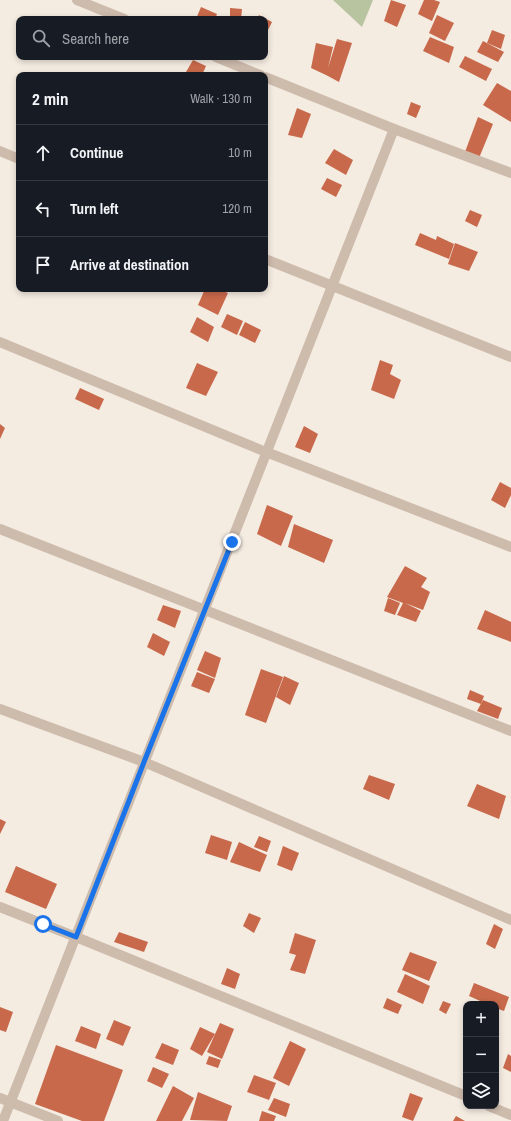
<!DOCTYPE html>
<meta charset="utf-8">
<style>
body{margin:0;font-family:"Archivo Narrow",sans-serif;background:#242831;color:#f1f3f6}
.controls{position:absolute;right:12px;bottom:12px;display:grid;overflow:hidden;border-radius:8px;box-shadow:0 2px 6px #0003}
.controls button{width:36px;height:36px;display:grid;place-items:center;padding:0;border:0;border-bottom:1px solid #363941;background:#171b24;color:#f1f3f6;font:20px sans-serif}
.stop{position:absolute;width:12px;height:12px;margin:-9px;border:3px solid #1a73e8;border-radius:50%;background:#fff}
.stop.end{background:#1a73e8;border-color:#fff;box-shadow:0 1px 4px #0008}
.list{margin:0;padding:0;list-style:none}
h2{display:flex;justify-content:space-between;align-items:center;height:52px;margin:0;padding:0 16px;font-size:17px}
h2 small{font-size:13px;font-weight:400;color:#9ea1a6}
.list li{display:grid;grid-template-columns:26px 1fr auto;gap:12px;align-items:center;box-sizing:border-box;height:56px;padding:0 16px;border-top:1px solid #363941}
.list b{display:block;font-size:15px;white-space:nowrap}
.list em{font-size:13px;font-style:normal;color:#9ea1a6}
.icon{flex:none;width:22px;height:22px;fill:none;stroke:currentColor;stroke-width:2;stroke-linecap:round;stroke-linejoin:round}
.map{position:relative;flex:none;width:511px;height:1121px;overflow:hidden}
.search{position:absolute;background:#171b24;box-shadow:0 2px 6px #0003;left:16px;top:16px;width:252px;height:44px;display:flex;align-items:center;gap:10px;box-sizing:border-box;padding:0 14px;border-radius:8px;color:#9ea1a6;font-size:15px}
.panel{position:absolute;background:#171b24;box-shadow:0 2px 6px #0003;left:16px;top:72px;width:252px;height:220px;border-radius:8px}
.map>svg:first-child{display:block}
.green{fill:#b8c4a0}
.building{fill:#c8694b}
.lines{fill:none;stroke-linecap:round;stroke-linejoin:round}
.minor{stroke:#cdbbac;stroke-width:10}
.route{stroke:#1a73e8;stroke-width:5}
</style>
<div class="map">
<svg width="511" height="1121" viewBox="0 0 511 1121">
<rect width="100%" height="100%" fill="#f4ebe1"/>
<!-- green -->
<polygon class="green" points="333,0 373,0 362,27"/>
<!-- building -->
<g class="building">
<polygon points="391,0 406,5 397,27 384,21"/>
<polygon points="424,0 434,0 440,2 432,21 418,14"/>
<polygon points="201,7 217,14 215,19 196,19"/>
<polygon points="230,8 242,9 241,19 230,19"/>
<polygon points="259,15 272,22 267,32 265,31 265,19 257,19"/>
<polygon points="437,15 454,23 445,41 429,33"/>
<polygon points="492,30 505,35 501,49 487,43"/>
<polygon points="430,37 454,47 449,63 423,51"/>
<polygon points="337,39 352,43 339,82 326,75 311,68 316,43 333,47 328,68"/>
<polygon points="483,41 504,52 498,62 477,52"/>
<polygon points="465,56 492,69 486,81 459,67"/>
<polygon points="193,60 206,66 202,75 192,75 186,72"/>
<polygon points="497,83 511,91 511,122 483,105"/>
<polygon points="411,102 421,106 416,118 407,114"/>
<polygon points="297,108 311,114 302,138 288,135"/>
<polygon points="478,117 493,124 479,158 465,152"/>
<polygon points="334,149 353,160 346,175 325,163"/>
<polygon points="327,178 342,185 336,197 321,189"/>
<polygon points="470,210 482,215 477,227 465,221"/>
<polygon points="420,233 436,240 437,236 454,244 449,259 415,245"/>
<polygon points="455,243 478,252 469,271 448,264"/>
<polygon points="205,289 218,289 228,293 218,315 198,305"/>
<polygon points="227,314 243,321 237,335 221,327"/>
<polygon points="197,317 214,327 208,342 190,332"/>
<polygon points="245,322 261,330 255,343 239,335"/>
<polygon points="380,360 393,365 390,374 401,380 394,399 371,390"/>
<polygon points="197,363 218,372 206,396 186,388"/>
<polygon points="80,388 104,399 99,410 75,399"/>
<polygon points="0,424 5,428 0,439"/>
<polygon points="304,426 318,434 310,453 295,447"/>
<polygon points="500,482 511,488 511,495 505,508 491,500"/>
<polygon points="267,505 293,516 281,546 257,534"/>
<polygon points="294,524 333,540 324,563 288,547"/>
<polygon points="405,566 427,578 421,587 430,592 423,610 405,603 421,611 416,622 397,615 403,603 387,597"/>
<polygon points="388,598 400,603 395,615 384,611"/>
<polygon points="163,605 181,611 175,628 157,620"/>
<polygon points="485,610 511,622 511,642 477,629"/>
<polygon points="153,633 170,642 164,656 147,647"/>
<polygon points="205,651 221,658 215,678 197,670"/>
<polygon points="261,669 283,677 266,723 245,715"/>
<polygon points="197,672 215,679 209,693 191,686"/>
<polygon points="284,676 299,683 290,705 276,697"/>
<polygon points="470,690 484,696 481,704 467,699"/>
<polygon points="483,700 502,708 498,719 477,711"/>
<polygon points="369,775 395,784 389,800 363,789"/>
<polygon points="477,784 506,796 499,819 467,806"/>
<polygon points="0,819 6,822 0,834"/>
<polygon points="211,835 232,842 227,860 205,853"/>
<polygon points="259,836 271,841 267,852 254,847"/>
<polygon points="239,842 267,855 260,872 230,862"/>
<polygon points="283,846 299,853 292,871 277,865"/>
<polygon points="16,866 57,884 46,909 5,892"/>
<polygon points="249,913 261,918 254,933 243,926"/>
<polygon points="494,924 503,929 495,949 486,944"/>
<polygon points="119,932 148,942 144,952 114,942"/>
<polygon points="295,933 316,940 305,974 290,970 296,955 289,953"/>
<polygon points="410,952 437,962 429,981 402,970"/>
<polygon points="227,968 240,974 235,989 221,984"/>
<polygon points="405,974 430,986 423,1004 397,992"/>
<polygon points="474,983 509,997 504,1011 496,1008 496,1004 487,1004 469,996"/>
<polygon points="387,998 402,1005 398,1014 383,1008"/>
<polygon points="443,1001 451,1004 446,1014 439,1010"/>
<polygon points="0,1007 13,1012 6,1032 0,1030"/>
<polygon points="114,1020 131,1027 123,1046 106,1039"/>
<polygon points="220,1023 234,1029 222,1059 207,1052"/>
<polygon points="81,1026 101,1034 96,1049 75,1041"/>
<polygon points="200,1027 215,1034 202,1056 190,1049"/>
<polygon points="290,1041 306,1049 289,1086 273,1078"/>
<polygon points="162,1043 179,1050 173,1065 155,1058"/>
<polygon points="56,1045 123,1070 104,1121 82,1121 35,1104"/>
<polygon points="508,1054 511,1056 511,1072 503,1068"/>
<polygon points="209,1056 221,1060 218,1068 206,1064"/>
<polygon points="153,1067 169,1074 162,1088 147,1081"/>
<polygon points="254,1075 276,1083 269,1100 247,1092"/>
<polygon points="173,1086 194,1098 182,1121 156,1121"/>
<polygon points="198,1092 232,1106 227,1121 190,1120"/>
<polygon points="410,1093 423,1098 413,1121 402,1117"/>
<polygon points="274,1098 290,1104 286,1117 268,1110"/>
<polygon points="262,1111 276,1116 274,1121 259,1121"/>
<polygon points="456,1116 465,1121 453,1121"/>
</g>
<g class="lines">
<!-- minor -->
<g class="minor">
<polyline points="77,0 124,19"/>
<polyline points="216,57 260,75"/>
<polyline points="265,77 394,129 511,173"/>
<polyline points="0,151 19,159"/>
<polyline points="265,259 511,357"/>
<polyline points="0,342 266,452 511,547"/>
<polyline points="0,529 511,731"/>
<polyline points="0,709 144,762 511,920"/>
<polyline points="0,907 76,937 466,1096"/>
<polyline points="0,1098 58,1121"/>
<polyline points="489,1106 511,1115"/>
<polyline points="3,1121 394,129"/>
</g>
</g>
<g class="lines">
<!-- route -->
<polyline class="route" points="43,924 76,937 144,762 232,542"/>
</g>
</svg>
<div class="controls">
<button>+</button>
<button>−</button>
<button><svg class="icon" aria-label="layers" viewBox="0 0 24 24"><path d="M12 4l9 5-9 5-9-5zM3 14l9 5 9-5"/></svg></button>
</div>
<div class="stop" style="left:43px;top:924px"></div>
<div class="stop end" style="left:232px;top:542px"></div>
<div class="search"><svg class="icon" aria-label="search" viewBox="0 0 24 24"><circle cx="10" cy="10" r="6"/><path d="M15 15l6 6"/></svg>Search here</div>
<section class="panel">
<h2>2 min<small>Walk · 130 m</small></h2>
<ul class="list">
<li><svg class="icon" aria-label="ahead" viewBox="0 0 24 24"><path d="M12 20V5M6 11l6-6 6 6"/></svg><div><b>Continue</b></div><em>10 m</em></li>
<li><svg class="icon" aria-label="left" viewBox="0 0 24 24"><path d="M17 20v-9H6M10 6l-5 5 5 5"/></svg><div><b>Turn left</b></div><em>120 m</em></li>
<li><svg class="icon" aria-label="arrive" viewBox="0 0 24 24"><path d="M6 21V4h12l-3 4 3 4H6"/></svg><div><b>Arrive at destination</b></div></li>
</ul>
</section>
</div>
